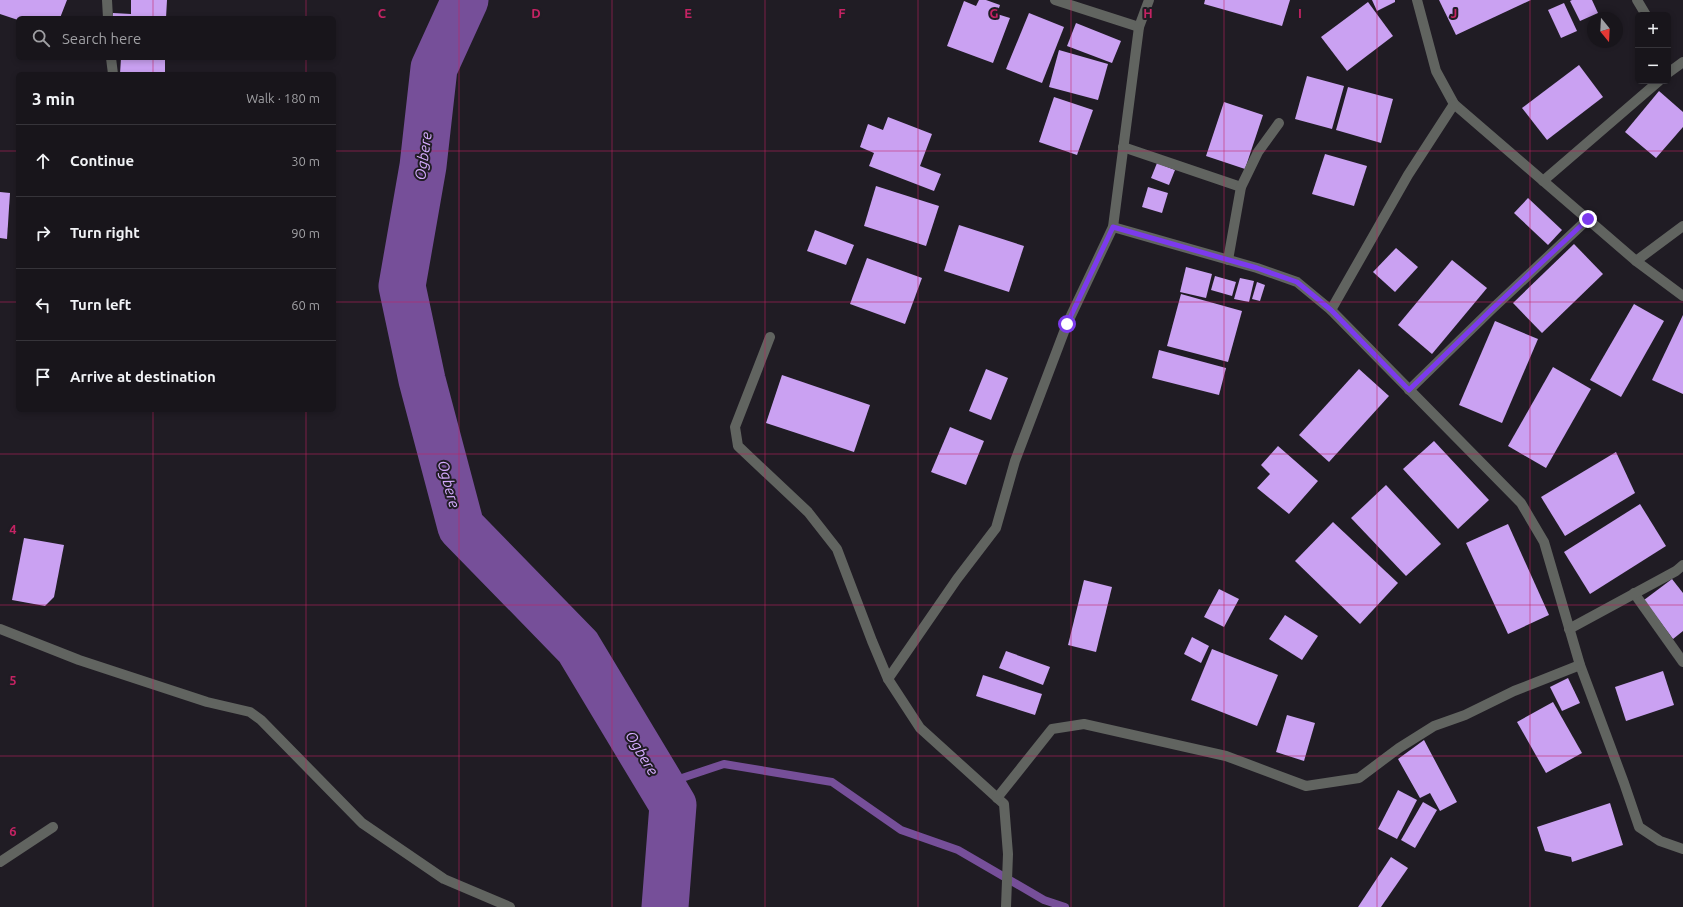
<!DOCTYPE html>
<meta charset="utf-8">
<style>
body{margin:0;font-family:Ubuntu,sans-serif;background:#252228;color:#f1f3f6}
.controls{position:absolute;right:12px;top:12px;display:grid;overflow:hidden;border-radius:6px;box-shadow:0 2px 6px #0003}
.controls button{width:36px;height:36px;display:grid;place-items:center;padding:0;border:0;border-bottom:1px solid #36343a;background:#18151b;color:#f1f3f6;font:20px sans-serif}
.compass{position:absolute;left:1587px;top:12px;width:36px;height:36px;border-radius:50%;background:#18151b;box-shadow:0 2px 6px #0003;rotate:162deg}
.stop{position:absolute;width:12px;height:12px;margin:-9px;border:3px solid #7c3aed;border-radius:50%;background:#fff}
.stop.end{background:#7c3aed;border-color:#fff;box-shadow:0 1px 4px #0008}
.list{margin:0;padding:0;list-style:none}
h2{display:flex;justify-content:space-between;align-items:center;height:52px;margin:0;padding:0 16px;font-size:17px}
h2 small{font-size:13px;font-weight:400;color:#9f9fa3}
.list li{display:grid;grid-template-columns:26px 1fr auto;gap:12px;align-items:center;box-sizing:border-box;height:72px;padding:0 16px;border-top:1px solid #36343a}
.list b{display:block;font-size:15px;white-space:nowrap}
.list em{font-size:13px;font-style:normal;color:#9f9fa3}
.icon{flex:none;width:22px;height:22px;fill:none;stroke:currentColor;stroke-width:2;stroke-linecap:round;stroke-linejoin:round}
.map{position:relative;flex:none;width:1683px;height:907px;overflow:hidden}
.search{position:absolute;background:#18151b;box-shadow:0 2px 6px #0003;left:16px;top:16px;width:320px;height:44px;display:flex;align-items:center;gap:10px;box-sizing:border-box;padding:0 14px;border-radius:6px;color:#9f9fa3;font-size:15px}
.panel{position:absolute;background:#18151b;box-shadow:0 2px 6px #0003;left:16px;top:72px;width:320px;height:340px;border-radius:6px}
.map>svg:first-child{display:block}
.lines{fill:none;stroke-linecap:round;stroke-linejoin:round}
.stream{stroke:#764f99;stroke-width:8}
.river{stroke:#764f99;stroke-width:47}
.building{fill:#caa1f2}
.minor{stroke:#616460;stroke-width:10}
.route{stroke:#7c3aed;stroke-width:5}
.grid{fill:none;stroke:#c42363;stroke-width:1;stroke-opacity:0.55}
.labels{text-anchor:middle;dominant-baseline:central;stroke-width:4;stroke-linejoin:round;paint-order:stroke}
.water-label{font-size:15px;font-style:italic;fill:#d6adff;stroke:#201c24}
.grid-label{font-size:13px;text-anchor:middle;font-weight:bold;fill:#c42363;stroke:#201c24;stroke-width:4;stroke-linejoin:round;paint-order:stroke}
</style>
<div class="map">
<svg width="1683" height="907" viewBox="0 0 1683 907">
<rect width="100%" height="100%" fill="#201c24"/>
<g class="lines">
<!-- stream -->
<polyline class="stream" points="673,805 676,780 724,764 832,782 901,830 958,850 1044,900 1065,907"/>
<!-- river -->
<polyline class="river" points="465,0 434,68 423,166 402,286 422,380 461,527 578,647 673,805 665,907"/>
</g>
<!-- building -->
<g class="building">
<polygon points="0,0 67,0 60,18 18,18 18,20 0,14"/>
<polygon points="131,0 167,0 166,18 112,18 113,13 131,14"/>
<polygon points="979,0 986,0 1000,5 997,14 1010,18 993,63 947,46 964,1 976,6"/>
<polygon points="1205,0 1290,0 1282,26 1204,4"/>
<polygon points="1372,0 1395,0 1395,2 1377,11"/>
<polygon points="1439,0 1531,0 1456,35"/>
<polygon points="1572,0 1592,0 1598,13 1580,21 1570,1"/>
<polygon points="1368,2 1393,36 1347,71 1321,37"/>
<polygon points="1564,3 1577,31 1561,38 1548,10"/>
<polygon points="1029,13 1064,27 1042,83 1006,69"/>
<polygon points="1076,23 1121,41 1112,63 1067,46"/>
<polygon points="1059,50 1108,64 1098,100 1049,87"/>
<polygon points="121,58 165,58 165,74 120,74"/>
<polygon points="1579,65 1603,97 1547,140 1522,108"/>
<polygon points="1307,76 1344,86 1332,129 1295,119"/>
<polygon points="1348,87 1393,99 1381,143 1336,130"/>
<polygon points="1659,91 1683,112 1683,127 1656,158 1625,132"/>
<polygon points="1054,97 1093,110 1077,155 1039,142"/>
<polygon points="1224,102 1263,115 1245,169 1206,156"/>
<polygon points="888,117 932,134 920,166 941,174 934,191 869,166 874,153 860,147 868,124 883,130"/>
<polygon points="1325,154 1367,166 1354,206 1312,194"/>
<polygon points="1157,163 1175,170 1169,185 1151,178"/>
<polygon points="876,186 939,206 926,246 864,226"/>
<polygon points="1148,187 1168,193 1162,213 1142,207"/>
<polygon points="0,192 10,193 7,239 0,238"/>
<polygon points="1528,198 1562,230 1548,245 1514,213"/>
<polygon points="959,225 1024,246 1009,292 944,271"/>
<polygon points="815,230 854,245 846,265 807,251"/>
<polygon points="1574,244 1603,274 1542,333 1513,303"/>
<polygon points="1396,248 1418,267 1395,292 1373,272"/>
<polygon points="867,258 922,278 905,324 850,304"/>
<polygon points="1452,260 1487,288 1432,354 1398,325"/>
<polygon points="1186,267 1212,274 1206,298 1180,292"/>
<polygon points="1215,276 1236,282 1232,296 1211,290"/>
<polygon points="1240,278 1254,281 1249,302 1234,299"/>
<polygon points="1257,282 1265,285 1260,301 1252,299"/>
<polygon points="1181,294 1242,311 1228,362 1167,346"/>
<polygon points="1634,304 1664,321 1621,397 1590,380"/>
<polygon points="1683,315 1683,394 1652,380"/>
<polygon points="1495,321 1538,339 1502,423 1459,405"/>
<polygon points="1159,350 1226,368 1219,395 1152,378"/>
<polygon points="1553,367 1591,389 1546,468 1508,446"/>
<polygon points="986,369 1008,378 991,420 969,411"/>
<polygon points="1359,369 1389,396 1329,462 1299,435"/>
<polygon points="782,375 870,405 854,452 766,423"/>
<polygon points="950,427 984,441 966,485 931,472"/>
<polygon points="1434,441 1489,500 1458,529 1403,469"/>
<polygon points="1278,446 1318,481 1289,514 1257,488 1270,474 1261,465"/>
<polygon points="1616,452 1635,493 1565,536 1541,497"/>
<polygon points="1386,485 1441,544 1406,576 1351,518"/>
<polygon points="1640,504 1666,546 1590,594 1564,552"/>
<polygon points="1333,522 1398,583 1360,624 1295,561"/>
<polygon points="1508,524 1549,615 1508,634 1466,543"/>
<polygon points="24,538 64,545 54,597 45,606 12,600"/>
<polygon points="1672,579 1683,593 1683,631 1673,639 1644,600"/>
<polygon points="1084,580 1112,587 1096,652 1068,645"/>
<polygon points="1219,589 1239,599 1224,627 1204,617"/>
<polygon points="1285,615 1318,636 1302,660 1269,639"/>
<polygon points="1192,637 1209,646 1201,663 1184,654"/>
<polygon points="1212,649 1278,675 1257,726 1191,700"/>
<polygon points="1006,651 1050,667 1043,685 999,668"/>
<polygon points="1663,671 1674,705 1626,721 1615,687"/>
<polygon points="983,675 1042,694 1035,715 976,696"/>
<polygon points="1568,678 1580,703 1562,711 1550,687"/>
<polygon points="1553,702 1582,753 1546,773 1517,722"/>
<polygon points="1287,715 1315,723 1304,761 1276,752"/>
<polygon points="1424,740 1457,802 1440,811 1430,793 1420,798 1398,759"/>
<polygon points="1398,790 1417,800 1397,839 1378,829"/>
<polygon points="1423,802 1437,810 1415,848 1401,840"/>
<polygon points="1610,803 1623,845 1572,862 1571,857 1545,851 1537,827"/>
<polygon points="1391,857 1408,868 1381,907 1358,907"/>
</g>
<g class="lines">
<!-- minor -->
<g class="minor">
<polyline points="107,0 108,18"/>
<polyline points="1055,0 1139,27"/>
<polyline points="1417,0 1436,71 1454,104 1636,261 1683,296"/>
<polyline points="1637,0 1646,15"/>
<polyline points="111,58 113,74"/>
<polyline points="1668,73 1683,62"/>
<polyline points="1123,147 1241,187"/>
<polyline points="1543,181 1659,81"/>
<polyline points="1113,227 1257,268 1297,282 1331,310 1521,503 1544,542 1580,665 1624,783 1639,827 1660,841 1683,849"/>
<polyline points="1228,260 1241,187 1258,152 1279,123"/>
<polyline points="1636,261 1683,226"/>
<polyline points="1331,310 1408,175 1454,104"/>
<polyline points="770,337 735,427 738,446 808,512 837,549 872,641 888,679 920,728 1004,804 1008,854 1006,907"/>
<polyline points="1409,390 1491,310 1588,219"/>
<polyline points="1634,593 1683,662"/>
<polyline points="0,629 79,660 207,702 250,712 261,720 362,823 444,879 510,907"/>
<polyline points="1569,629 1676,571 1683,565"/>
<polyline points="888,679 957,579 996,528 1015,461 1067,324 1113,227 1139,27 1149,0"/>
<polyline points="997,798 1052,729 1084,724 1226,756 1306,786 1359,778 1399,748 1434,726 1465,715 1514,691 1580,665"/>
<polyline points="0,862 53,827"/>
</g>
</g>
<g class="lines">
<!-- route -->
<polyline class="route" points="1067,324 1113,227 1257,268 1297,282 1331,310 1409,390 1491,310 1588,219"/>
</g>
<!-- grid -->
<path class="grid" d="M153 0V18M306 0V18M459 0V907M612 0V907M765 0V907M918 0V907M1071 0V907M1224 0V907M1377 0V907M1530 0V907M153 58V74M306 58V74M0 151H18M334 151H1683M0 302H18M334 302H1683M153 410V907M306 410V907M0 454H1683M0 605H1683M0 756H1683"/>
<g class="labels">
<!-- water labels -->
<g class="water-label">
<text transform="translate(423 156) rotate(-82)">Ogbere</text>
<text transform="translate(449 484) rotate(75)">Ogbere</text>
<text transform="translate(642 753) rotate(59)">Ogbere</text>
</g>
</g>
<g class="grid-label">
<text x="382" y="18">C</text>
<text x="536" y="18">D</text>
<text x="688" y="18">E</text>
<text x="842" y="18">F</text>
<text x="994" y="18">G</text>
<text x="1148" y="18">H</text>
<text x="1300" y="18">I</text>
<text x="1454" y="18">J</text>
<text x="13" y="534">4</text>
<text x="13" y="685">5</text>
<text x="13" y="836">6</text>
</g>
</svg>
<div class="controls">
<button>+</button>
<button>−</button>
</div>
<svg class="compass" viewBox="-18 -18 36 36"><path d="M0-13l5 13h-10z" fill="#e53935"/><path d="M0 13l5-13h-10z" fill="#9f9fa3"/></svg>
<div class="stop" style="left:1067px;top:324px"></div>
<div class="stop end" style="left:1588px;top:219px"></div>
<div class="search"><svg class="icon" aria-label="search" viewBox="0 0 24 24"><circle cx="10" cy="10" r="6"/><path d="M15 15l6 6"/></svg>Search here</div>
<section class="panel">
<h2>3 min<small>Walk · 180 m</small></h2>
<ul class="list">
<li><svg class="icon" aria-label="ahead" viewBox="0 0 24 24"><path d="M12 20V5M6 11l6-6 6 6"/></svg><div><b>Continue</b></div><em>30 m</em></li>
<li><svg class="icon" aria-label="right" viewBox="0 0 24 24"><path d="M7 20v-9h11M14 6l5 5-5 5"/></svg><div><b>Turn right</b></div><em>90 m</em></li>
<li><svg class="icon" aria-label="left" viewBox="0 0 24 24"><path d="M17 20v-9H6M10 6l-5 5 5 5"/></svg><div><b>Turn left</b></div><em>60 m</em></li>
<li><svg class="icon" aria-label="arrive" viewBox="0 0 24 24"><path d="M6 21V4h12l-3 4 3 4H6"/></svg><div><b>Arrive at destination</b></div></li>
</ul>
</section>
</div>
